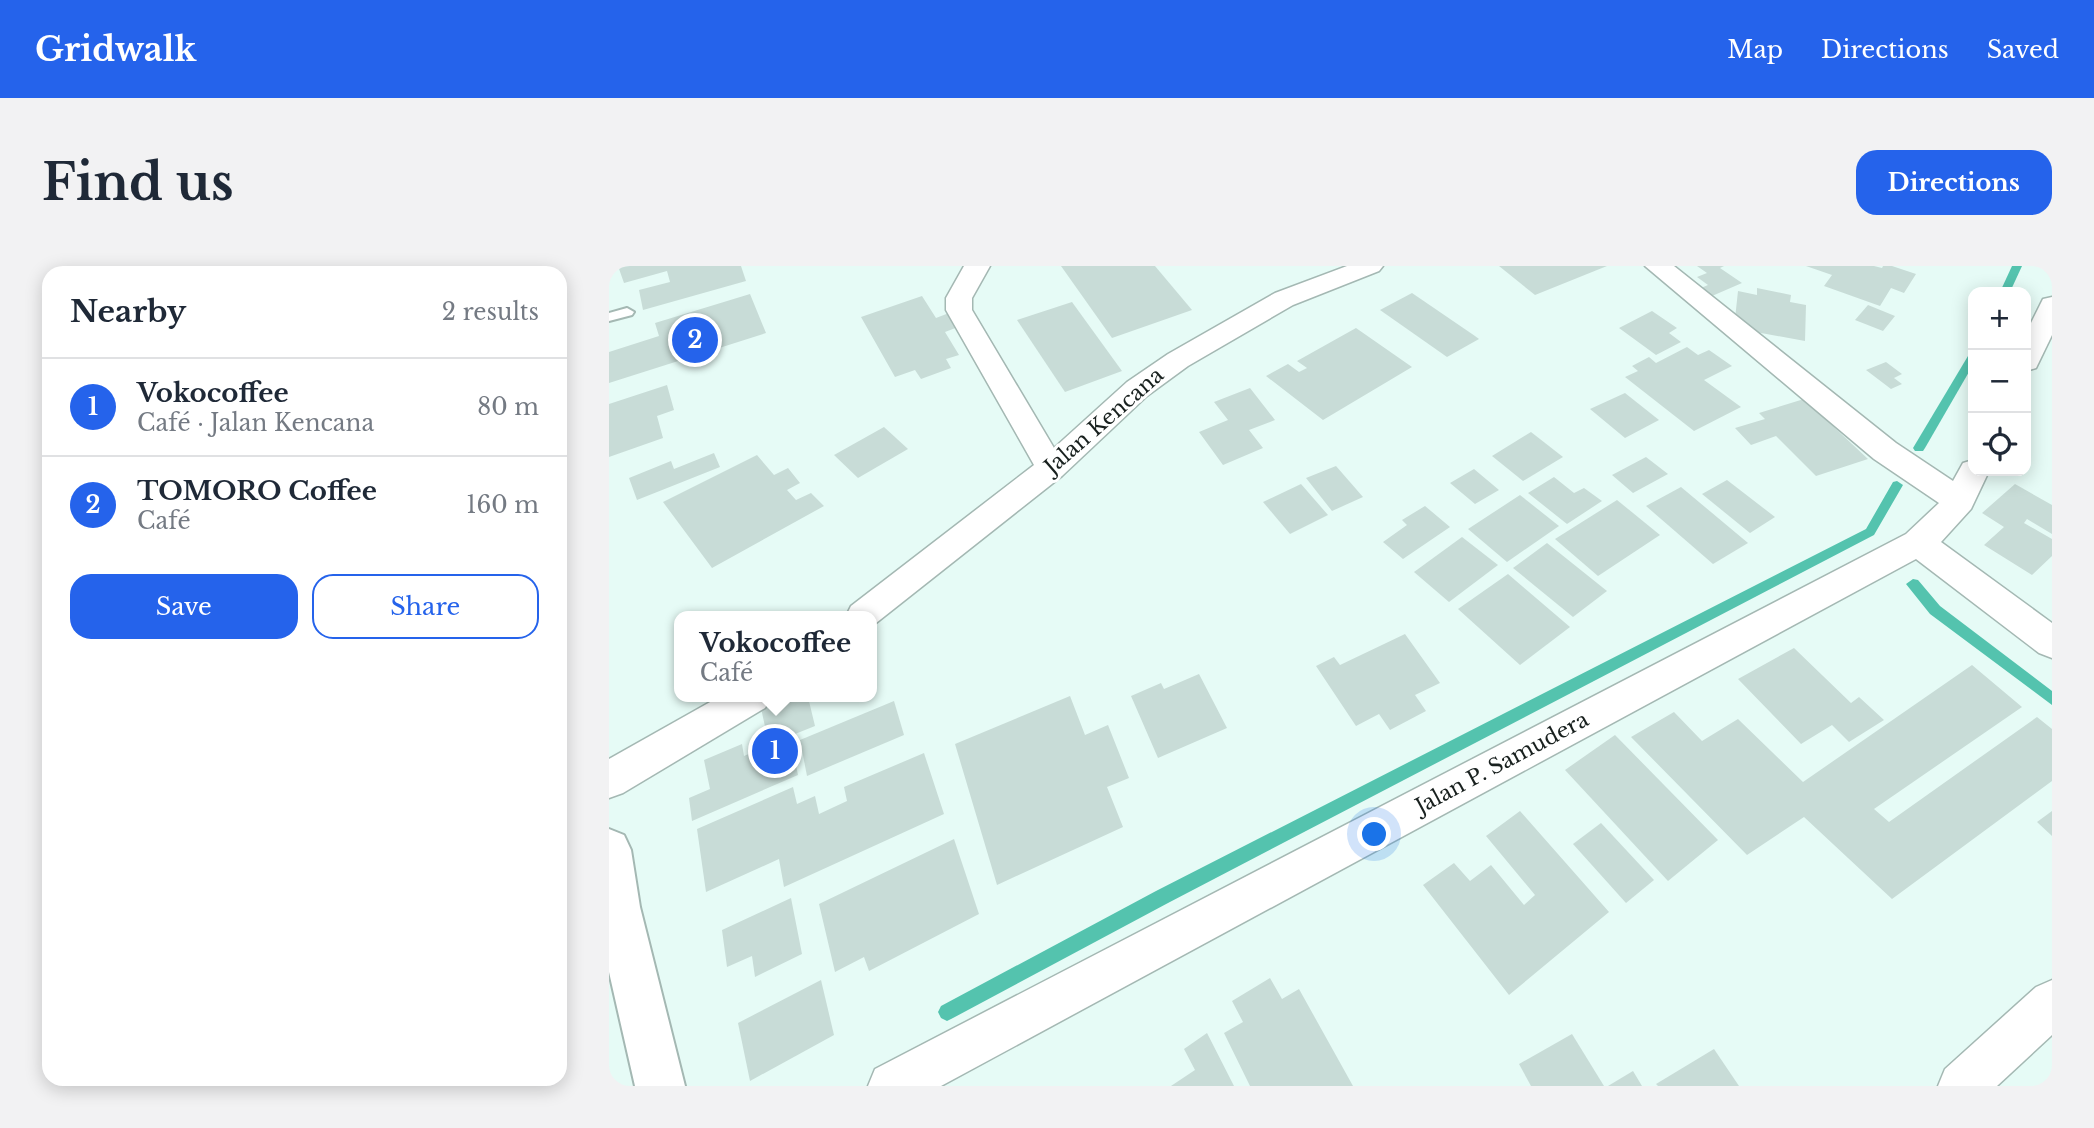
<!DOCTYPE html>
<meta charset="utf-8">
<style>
body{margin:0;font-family:"Libre Baskerville",serif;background:#f2f2f3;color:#1f2937}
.controls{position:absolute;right:21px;top:21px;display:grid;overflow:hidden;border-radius:14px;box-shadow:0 4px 18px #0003}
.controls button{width:63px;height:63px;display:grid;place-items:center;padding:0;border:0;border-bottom:2px solid #e0e1e3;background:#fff;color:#1f2937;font:35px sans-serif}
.you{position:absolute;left:766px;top:569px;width:24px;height:24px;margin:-18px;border:5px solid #fff;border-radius:50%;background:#1a73e8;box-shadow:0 0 0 10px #1a73e833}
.badge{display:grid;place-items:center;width:46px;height:46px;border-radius:50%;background:#2563eb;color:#fff;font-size:23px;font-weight:700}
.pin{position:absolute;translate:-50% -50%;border:4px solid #fff;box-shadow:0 2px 7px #0006}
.popup{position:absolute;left:65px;top:345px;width:203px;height:91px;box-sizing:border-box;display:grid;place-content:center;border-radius:14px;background:#fff;filter:drop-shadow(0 2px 5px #0005);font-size:23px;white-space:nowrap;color:#747a83}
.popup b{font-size:26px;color:#1f2937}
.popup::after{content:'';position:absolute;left:50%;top:100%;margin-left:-14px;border:14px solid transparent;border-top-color:#fff}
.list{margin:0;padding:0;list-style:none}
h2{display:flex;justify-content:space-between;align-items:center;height:91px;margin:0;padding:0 28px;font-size:30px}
h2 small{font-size:23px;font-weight:400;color:#747a83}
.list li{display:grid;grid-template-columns:46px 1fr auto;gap:21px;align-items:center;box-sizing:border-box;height:98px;padding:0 28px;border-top:2px solid #e0e1e3}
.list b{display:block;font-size:26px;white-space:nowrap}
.list p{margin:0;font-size:23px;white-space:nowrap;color:#747a83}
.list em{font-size:23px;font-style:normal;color:#747a83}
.actions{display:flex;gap:14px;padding:21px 28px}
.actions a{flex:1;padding:16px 0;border:2px solid #2563eb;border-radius:21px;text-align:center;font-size:24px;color:#2563eb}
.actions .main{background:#2563eb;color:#fff}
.icon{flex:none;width:38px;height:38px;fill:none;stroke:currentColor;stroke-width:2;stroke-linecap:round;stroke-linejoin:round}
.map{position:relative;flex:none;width:1443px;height:820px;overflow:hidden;border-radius:21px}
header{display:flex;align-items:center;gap:42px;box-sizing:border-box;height:98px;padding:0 35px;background:#2563eb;color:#fff}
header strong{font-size:33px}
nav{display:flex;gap:38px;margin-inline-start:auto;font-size:24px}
.intro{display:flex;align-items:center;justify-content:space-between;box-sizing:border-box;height:168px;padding:0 42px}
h1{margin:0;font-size:49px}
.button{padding:18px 32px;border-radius:21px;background:#2563eb;color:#fff;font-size:24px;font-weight:700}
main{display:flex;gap:42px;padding:0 42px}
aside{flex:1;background:#fff;border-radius:21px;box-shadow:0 4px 18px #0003}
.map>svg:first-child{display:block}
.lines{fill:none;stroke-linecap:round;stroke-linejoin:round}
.stream{fill:#54c3ae;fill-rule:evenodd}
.building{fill:#c8dcd7}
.service-casing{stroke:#a4b8b3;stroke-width:4}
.minor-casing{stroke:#a4b8b3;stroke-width:3}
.primary-casing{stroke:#a4b8b3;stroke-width:4}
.service{fill:#fff;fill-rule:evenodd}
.minor{fill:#fff;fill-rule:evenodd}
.primary{fill:#fff;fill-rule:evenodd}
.labels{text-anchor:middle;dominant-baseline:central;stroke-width:6;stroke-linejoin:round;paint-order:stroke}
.street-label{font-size:21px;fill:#18201e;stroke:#fff}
</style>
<header>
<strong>Gridwalk</strong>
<nav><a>Map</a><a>Directions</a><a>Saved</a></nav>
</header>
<div class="intro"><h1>Find us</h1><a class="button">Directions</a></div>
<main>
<aside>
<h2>Nearby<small>2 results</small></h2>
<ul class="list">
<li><span class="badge">1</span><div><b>Vokocoffee</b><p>Café · Jalan Kencana</p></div><em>80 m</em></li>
<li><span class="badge">2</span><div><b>TOMORO Coffee</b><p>Café</p></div><em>160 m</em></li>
</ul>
<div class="actions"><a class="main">Save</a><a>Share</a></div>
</aside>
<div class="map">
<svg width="1443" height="820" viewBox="0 0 1443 820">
<rect width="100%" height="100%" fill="#e6fbf6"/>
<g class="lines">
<!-- stream -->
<g class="stream">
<polygon points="1403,0 1413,0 1401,26 1391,26"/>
<polygon points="1437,0 1443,0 1443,4"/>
<polygon points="1364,87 1364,99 1316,182 1314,185 1306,185 1304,182 1359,90"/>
<polygon points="1288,215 1294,219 1265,269 559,637 344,752 338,755 332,752 329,746 332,740 547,625 1257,263 1284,216"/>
<polygon points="1304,313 1309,314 1331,340 1443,425 1443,439 1321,348 1297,318"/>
</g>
</g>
<!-- building -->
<g class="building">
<polygon points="9,0 132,0 137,15 34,44 30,24 61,16 58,5 15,17"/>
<polygon points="452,0 546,0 583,44 503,72"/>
<polygon points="890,0 998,0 926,29"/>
<polygon points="1088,0 1115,0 1111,2 1133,17 1103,30 1092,22 1099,19 1088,11 1098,7"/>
<polygon points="1197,0 1265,0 1273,2 1274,0 1283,0 1307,8 1295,27 1282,22 1271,40 1215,20 1223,9"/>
<polygon points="1148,22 1182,29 1181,36 1197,39 1196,75 1125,62 1129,25 1148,29"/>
<polygon points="803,27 866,70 870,73 838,91 771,44"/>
<polygon points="141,28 157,67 0,117 0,86 50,70 46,57"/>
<polygon points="313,30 327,52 340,47 349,61 336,66 350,89 337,93 342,102 312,113 306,104 286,111 252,51"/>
<polygon points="463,36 513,105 456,126 408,54"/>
<polygon points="1259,39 1286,50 1274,65 1246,54"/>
<polygon points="1043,45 1068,62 1060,67 1072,76 1047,89 1010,62"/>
<polygon points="747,62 803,101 714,154 657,110 679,98 690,106 698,102 688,95"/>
<polygon points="1078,81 1089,89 1100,84 1123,100 1095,114 1132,141 1085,165 1016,111 1029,105 1023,100 1040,91 1047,97"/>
<polygon points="1277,96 1293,108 1285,112 1293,118 1282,123 1257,104"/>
<polygon points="58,119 65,144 48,150 54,172 0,191 0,138"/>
<polygon points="641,122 666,154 640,164 654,182 614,199 590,166 619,154 605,136"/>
<polygon points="1016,127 1050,154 1016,172 981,143"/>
<polygon points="1195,133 1259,193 1207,210 1167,170 1142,179 1126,162 1156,153 1150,147"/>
<polygon points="275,161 299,183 249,212 225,189"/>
<polygon points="922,166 954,191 914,215 883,190"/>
<polygon points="105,187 111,201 28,234 20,212 62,195 65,203"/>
<polygon points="148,189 165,209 179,202 191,217 178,224 187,234 202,227 215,240 103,302 54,236"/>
<polygon points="1037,191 1059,208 1024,227 1003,209"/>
<polygon points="727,200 754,231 723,245 697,212"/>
<polygon points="865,203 890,224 866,238 841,217"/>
<polygon points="945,211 965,227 975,222 993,235 958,258 919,227"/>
<polygon points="1118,214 1166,251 1141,267 1093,228"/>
<polygon points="692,218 719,249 681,268 654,236"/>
<polygon points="1406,218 1443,239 1443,268 1418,253 1415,257 1443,273 1443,290 1423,309 1375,279 1395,261 1373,247"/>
<polygon points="1072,221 1139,277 1104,298 1037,240"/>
<polygon points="911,229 950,260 898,296 859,263"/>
<polygon points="1008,234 1051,269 989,310 946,273"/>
<polygon points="816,240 841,261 794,293 774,276 798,259 793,254"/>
<polygon points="853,271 889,299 840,336 805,306"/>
<polygon points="938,277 998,325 964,351 904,302"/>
<polygon points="899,308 961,361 911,399 849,343"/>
<polygon points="796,368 831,417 806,429 817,445 781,464 770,448 747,460 707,400 725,391 731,399"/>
<polygon points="1185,382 1242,437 1250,431 1275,454 1240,476 1223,459 1192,478 1129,413"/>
<polygon points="1363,399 1413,441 1265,543 1280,556 1428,451 1443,463 1443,515 1283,633 1195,551 1138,589 1022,471 1065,446 1093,475 1129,453 1194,516"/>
<polygon points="590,408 618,462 549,492 522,430 552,417 555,423"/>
<polygon points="461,430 476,469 499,459 520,512 498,521 514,561 388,619 346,478"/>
<polygon points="181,431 199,431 206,460 181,470 189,509 83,555 80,532 101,523 95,494 133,478 135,490 160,479 152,442"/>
<polygon points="285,435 295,469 198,510 191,474"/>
<polygon points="1006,469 1109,574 1059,615 956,504"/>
<polygon points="315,487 335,548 175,621 170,593 97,626 88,563 184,521 188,538 206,530 210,548 238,535 235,521"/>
<polygon points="911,545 1000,646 900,729 814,619 845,597 861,615 882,599 915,639 926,629 877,570"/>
<polygon points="1443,545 1443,570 1428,556"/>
<polygon points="992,557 1045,614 1017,637 964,578"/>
<polygon points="345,573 370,648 260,705 255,691 226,706 210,638"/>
<polygon points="182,632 193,688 146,711 143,690 118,701 113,664"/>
<polygon points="661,712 673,733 690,723 744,820 641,820 615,767 634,756 623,735"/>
<polygon points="212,714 225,769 141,815 129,757"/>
<polygon points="598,767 625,820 562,820 586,804 575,783"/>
<polygon points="963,768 995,820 922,820 910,798"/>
<polygon points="1105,783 1130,820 1049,820 1047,818"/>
<polygon points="1024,805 1033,820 999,820"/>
</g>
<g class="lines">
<defs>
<polygon id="service" points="18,42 25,46 23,49 0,55 0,47"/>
<g id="minor">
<polygon points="355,0 381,0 363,32 363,44 445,182 518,116 559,88 666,27 738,0 774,0 770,5 684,39 579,100 538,130 453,210 262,361 262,350 237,350 242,340 425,199 337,44 337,32"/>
<polygon points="1036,0 1065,0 1287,177 1344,215 1354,197 1364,194 1364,205 1380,205 1362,243 1332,276 1443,357 1443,392 1430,387 1307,293 332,820 259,820 266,803 1297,268 1330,237 1265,193"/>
<polygon points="1443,31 1443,69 1427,102 1417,105 1417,67 1434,33"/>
<polygon points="110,431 162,431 156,442 14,527 0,532 0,493"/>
<polygon points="1443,714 1443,769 1388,820 1329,820 1336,803 1427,721"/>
</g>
<polygon id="primary" points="0,563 15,569 22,584 31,641 76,820 26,820 0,706"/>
</defs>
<!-- service casing -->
<use href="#service" class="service-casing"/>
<!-- minor casing -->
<use href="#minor" class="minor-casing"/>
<!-- primary casing -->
<use href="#primary" class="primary-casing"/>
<!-- service -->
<use href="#service" class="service"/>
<!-- minor -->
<use href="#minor" class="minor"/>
<!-- primary -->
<use href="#primary" class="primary"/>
</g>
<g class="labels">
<!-- street labels -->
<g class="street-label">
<text transform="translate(495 155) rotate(-41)">Jalan Kencana</text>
<text transform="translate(893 497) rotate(-28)">Jalan P. Samudera</text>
</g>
</g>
</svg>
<div class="controls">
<button>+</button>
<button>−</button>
<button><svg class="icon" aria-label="locate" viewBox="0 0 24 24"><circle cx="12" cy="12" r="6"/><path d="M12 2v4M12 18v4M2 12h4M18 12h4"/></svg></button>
</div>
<div class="you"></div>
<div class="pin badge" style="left:166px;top:485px">1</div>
<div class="popup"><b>Vokocoffee</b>Café</div>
<div class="pin badge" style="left:86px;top:74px">2</div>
</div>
</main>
